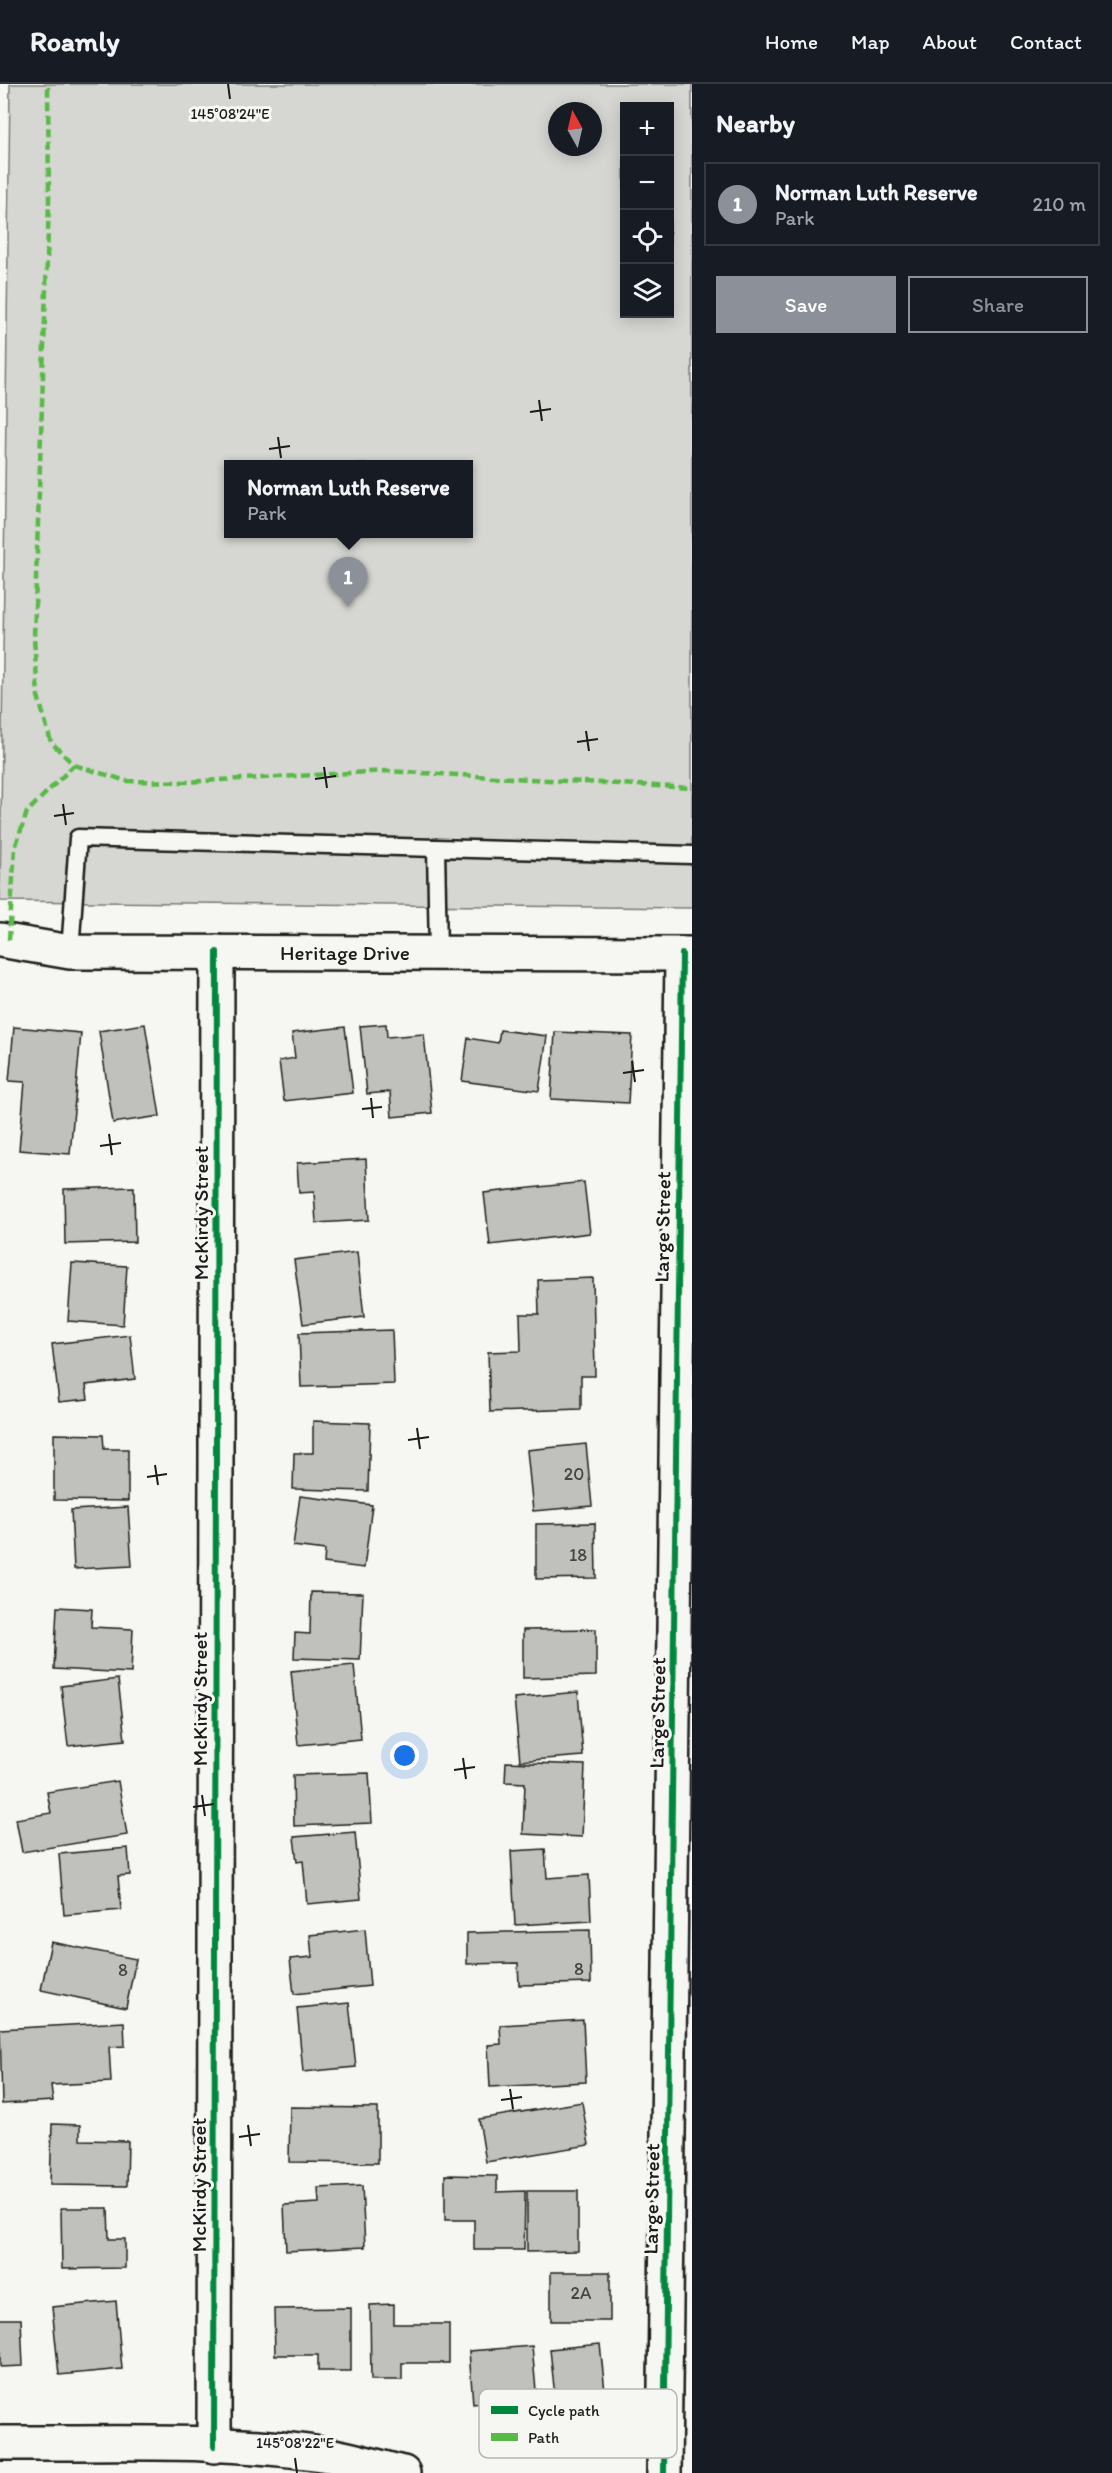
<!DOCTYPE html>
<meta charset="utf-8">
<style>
body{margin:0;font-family:Itim,sans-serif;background:#20242c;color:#f1f3f6}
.controls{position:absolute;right:18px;top:18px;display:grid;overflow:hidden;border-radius:0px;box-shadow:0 3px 15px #0003}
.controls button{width:54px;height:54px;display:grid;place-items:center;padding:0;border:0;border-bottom:2px solid #363941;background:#171b24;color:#f1f3f6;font:30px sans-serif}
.compass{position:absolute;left:548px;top:18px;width:54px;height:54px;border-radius:50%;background:#171b24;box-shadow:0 3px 15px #0003;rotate:352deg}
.you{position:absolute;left:405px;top:1672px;width:21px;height:21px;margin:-15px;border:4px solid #fff;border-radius:50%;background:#1a73e8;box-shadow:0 0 0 9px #1a73e833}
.badge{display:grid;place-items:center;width:39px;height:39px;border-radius:50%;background:#8c9099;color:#fff;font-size:20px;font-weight:700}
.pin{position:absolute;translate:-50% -50px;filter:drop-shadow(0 2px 3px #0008)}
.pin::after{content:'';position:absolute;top:32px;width:21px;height:18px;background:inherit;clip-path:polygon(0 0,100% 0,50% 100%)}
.popup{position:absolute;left:224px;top:376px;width:249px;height:78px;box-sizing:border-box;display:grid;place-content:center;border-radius:0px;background:#171b24;filter:drop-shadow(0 2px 4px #0005);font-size:20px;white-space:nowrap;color:#9ea1a6}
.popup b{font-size:22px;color:#f1f3f6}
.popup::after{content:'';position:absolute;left:50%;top:100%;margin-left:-12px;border:12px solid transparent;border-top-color:#171b24}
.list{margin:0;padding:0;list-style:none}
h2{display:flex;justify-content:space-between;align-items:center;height:78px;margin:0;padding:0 24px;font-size:26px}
h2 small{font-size:20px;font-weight:400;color:#9ea1a6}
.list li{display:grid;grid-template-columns:39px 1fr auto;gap:18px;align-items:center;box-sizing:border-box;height:84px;margin:0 12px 12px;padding:0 12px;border:2px solid #363941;border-radius:0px}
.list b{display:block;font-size:22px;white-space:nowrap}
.list p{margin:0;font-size:20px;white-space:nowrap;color:#9ea1a6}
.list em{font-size:20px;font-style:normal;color:#9ea1a6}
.actions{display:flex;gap:12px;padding:18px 24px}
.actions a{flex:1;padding:14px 0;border:2px solid #8c9099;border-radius:0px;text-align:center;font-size:21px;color:#8c9099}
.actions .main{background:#8c9099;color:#fff}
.icon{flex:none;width:33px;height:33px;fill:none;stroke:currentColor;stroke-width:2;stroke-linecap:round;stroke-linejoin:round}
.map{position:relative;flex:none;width:692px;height:2389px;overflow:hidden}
header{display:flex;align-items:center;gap:36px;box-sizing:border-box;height:84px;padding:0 30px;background:#171b24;border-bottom:2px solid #363941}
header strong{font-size:28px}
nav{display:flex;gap:33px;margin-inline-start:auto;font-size:21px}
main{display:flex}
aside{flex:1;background:#171b24}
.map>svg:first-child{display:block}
.green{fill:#d6d6d2;stroke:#797977;stroke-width:1.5;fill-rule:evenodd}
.building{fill:#c0c0bd;stroke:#1c1c1c;stroke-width:1.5}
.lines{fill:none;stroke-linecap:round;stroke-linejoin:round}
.service-casing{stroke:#1c1c1c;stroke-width:21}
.minor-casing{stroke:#1c1c1c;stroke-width:38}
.service{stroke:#f6f6f2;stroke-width:16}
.minor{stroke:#f6f6f2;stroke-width:33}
.quiet{stroke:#58b947;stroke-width:4.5;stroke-dasharray:9 4.5;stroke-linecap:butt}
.cycleway-casing{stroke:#f6f6f2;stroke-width:10}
.cycleway{stroke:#00873e;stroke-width:6}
.ticks{fill:none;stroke:#1c1c1c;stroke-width:2}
.labels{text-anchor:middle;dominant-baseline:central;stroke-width:6;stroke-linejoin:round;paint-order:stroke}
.number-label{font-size:18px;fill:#454544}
.street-label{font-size:21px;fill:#1c1c1c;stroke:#f6f6f2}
.key{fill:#f6f6f2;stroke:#b5b5b2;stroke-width:1.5}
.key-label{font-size:16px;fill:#1c1c1c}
.ticks-label{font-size:15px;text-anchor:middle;fill:#1c1c1c;stroke:#f6f6f2;stroke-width:6;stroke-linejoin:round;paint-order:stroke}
</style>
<header>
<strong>Roamly</strong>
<nav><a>Home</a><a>Map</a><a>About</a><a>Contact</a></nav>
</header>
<main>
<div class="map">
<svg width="692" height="2389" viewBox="0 0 692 2389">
<rect width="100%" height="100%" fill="#f6f6f2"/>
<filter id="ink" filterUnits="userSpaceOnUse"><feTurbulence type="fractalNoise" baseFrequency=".0167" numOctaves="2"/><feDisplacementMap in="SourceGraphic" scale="12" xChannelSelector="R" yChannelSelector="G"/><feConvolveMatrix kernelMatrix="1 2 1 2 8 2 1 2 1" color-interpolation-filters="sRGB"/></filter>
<g filter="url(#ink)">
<!-- green -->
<path class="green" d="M10 0H692V824L0 817ZM624 22H670V230H624ZM557 27H593V63H557ZM228 380H468V450H228Z"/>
<!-- building -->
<g class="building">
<polygon points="145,940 160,1032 113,1039 99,947"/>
<polygon points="386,940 387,953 424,950 432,1029 392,1033 390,1008 367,1010 360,942"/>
<polygon points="14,943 81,949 70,1070 19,1066 25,998 9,997"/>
<polygon points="345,943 353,1009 284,1017 279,977 295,974 292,949"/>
<polygon points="500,946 547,952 539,1007 462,997 468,954 498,959"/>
<polygon points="555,948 632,951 628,1019 551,1015"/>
<polygon points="366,1075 369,1136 316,1139 314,1108 299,1109 297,1079"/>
<polygon points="584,1098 590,1149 490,1161 484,1109"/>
<polygon points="134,1103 135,1158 65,1160 64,1105"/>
<polygon points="357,1168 364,1233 303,1240 294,1176"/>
<polygon points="72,1179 127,1182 123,1241 68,1237"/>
<polygon points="593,1194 595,1292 581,1292 581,1325 490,1328 488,1268 521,1267 520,1230 539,1230 538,1196"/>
<polygon points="392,1246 394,1300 301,1303 299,1249"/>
<polygon points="130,1251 135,1295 86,1301 88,1315 59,1318 52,1260"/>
<polygon points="313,1337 370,1339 368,1407 293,1405 294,1369 313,1369"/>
<polygon points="54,1350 103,1351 104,1365 128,1365 128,1417 54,1416"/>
<polygon points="586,1360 592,1422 533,1427 527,1366"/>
<polygon points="300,1412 372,1421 364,1484 324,1479 325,1466 293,1462"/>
<polygon points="128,1423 132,1482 74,1485 71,1426"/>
<polygon points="595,1439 596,1494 536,1495 536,1440"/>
<polygon points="311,1508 363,1509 360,1576 294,1574 295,1549 310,1550"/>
<polygon points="57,1523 92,1525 91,1543 133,1545 131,1589 54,1585"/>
<polygon points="596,1545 596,1592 523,1594 523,1546"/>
<polygon points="354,1581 361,1655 298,1661 291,1587"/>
<polygon points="118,1595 125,1656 68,1662 61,1602"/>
<polygon points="578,1608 583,1672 520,1677 514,1614"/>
<polygon points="506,1678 585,1681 582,1753 523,1750 525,1699 505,1698"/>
<polygon points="369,1689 372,1739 294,1742 293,1691"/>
<polygon points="118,1697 127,1751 22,1768 16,1735 51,1729 47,1708"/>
<polygon points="355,1748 361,1815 307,1820 303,1777 297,1778 294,1753"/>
<polygon points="128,1764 130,1791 118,1792 121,1826 64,1831 59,1770"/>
<polygon points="545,1765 547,1794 589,1791 591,1837 515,1841 511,1767"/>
<polygon points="365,1845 370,1902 294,1910 290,1875 312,1873 310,1851"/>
<polygon points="590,1846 591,1899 519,1901 518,1879 467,1880 467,1849"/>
<polygon points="51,1858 136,1875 126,1924 41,1906"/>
<polygon points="349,1919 356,1983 303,1988 297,1924"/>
<polygon points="583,1936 586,1998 490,2003 488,1961 501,1960 500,1941"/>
<polygon points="124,1938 125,1962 109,1963 111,1998 51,2001 53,2017 2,2020 0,1945"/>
<polygon points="582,2018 589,2061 486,2078 479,2035"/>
<polygon points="290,2023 378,2024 378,2079 289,2078"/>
<polygon points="52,2040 80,2041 80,2056 128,2057 127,2102 50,2101"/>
<polygon points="445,2091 497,2092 497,2108 525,2107 524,2166 474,2166 474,2136 445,2136"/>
<polygon points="362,2102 365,2163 286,2167 284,2121 319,2119 318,2104"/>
<polygon points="527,2107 578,2107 578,2167 527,2168"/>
<polygon points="61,2124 108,2124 109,2155 125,2155 125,2184 62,2185"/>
<rect x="551" y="2188" width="59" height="49"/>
<polygon points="116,2217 122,2285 59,2291 52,2223"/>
<polygon points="394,2220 394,2240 449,2240 449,2279 402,2279 402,2296 371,2296 370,2221"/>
<polygon points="351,2224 351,2287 318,2287 318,2271 275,2271 274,2225"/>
<polygon points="0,2235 21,2235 23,2282 0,2283"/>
<polygon points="600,2260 609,2345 559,2351 550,2265"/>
<polygon points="532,2262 538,2329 512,2332 510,2316 473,2320 469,2267"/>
</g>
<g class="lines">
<defs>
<g id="service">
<polyline points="436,764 438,869"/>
<polyline points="70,868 78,754 692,771"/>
</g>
<g id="minor">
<polyline points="0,856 70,868 692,870"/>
<path d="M0 2359C109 2360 220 2354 328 2371 353 2375 379 2383 403 2389"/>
<polyline points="214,2362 217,868"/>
<polyline points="664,2389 682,870"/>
</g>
</defs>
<!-- service casing -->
<use href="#service" class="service-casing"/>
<!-- minor casing -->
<use href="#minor" class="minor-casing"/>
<!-- service -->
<use href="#service" class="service"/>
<!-- minor -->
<use href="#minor" class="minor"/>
<!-- quiet -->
<g class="quiet">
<polyline points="74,681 127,697 185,698 388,687 692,704"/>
<polyline points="9,856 15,764 27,728 74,681 51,658 38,612 34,554 49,117 48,0"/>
</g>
<defs>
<g id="cycleway">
<polyline points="214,2362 217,868"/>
<polyline points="664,2389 682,870"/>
</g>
</defs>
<!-- cycleway casing -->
<use href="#cycleway" class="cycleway-casing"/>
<!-- cycleway -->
<use href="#cycleway" class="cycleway"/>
</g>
</g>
<!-- ticks -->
<path class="ticks" d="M228 0 230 15M539 316 542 337M530 328 551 325M278 353 281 374M269 365 290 362M586 647 589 667M577 658 598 655M324 683 327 704M315 695 336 692M63 720 66 741M54 732 74 729M632 977 635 998M623 989 644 986M371 1014 373 1034M362 1025 382 1023M109 1050 112 1071M100 1062 121 1059M417 1344 420 1365M408 1356 429 1353M155 1381 158 1401M147 1393 167 1390M463 1674 466 1695M454 1686 475 1683M202 1711 205 1732M193 1723 214 1720M510 2005 513 2025M501 2016 522 2013M248 2041 251 2062M239 2053 260 2050M295 2374 297 2389"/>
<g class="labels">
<!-- number labels -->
<g class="number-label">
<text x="574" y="1390">20</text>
<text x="578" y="1471">18</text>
<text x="579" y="1885">8</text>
<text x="123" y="1886">8</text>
<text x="581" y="2209">2A</text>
</g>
<!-- street labels -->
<g class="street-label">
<text x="345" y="868">Heritage Drive</text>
<text transform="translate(200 1129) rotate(-90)">McKirdy Street</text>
<text transform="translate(662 1143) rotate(-89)">Large Street</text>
<text transform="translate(199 1615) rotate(-90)">McKirdy Street</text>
<text transform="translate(657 1629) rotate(-89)">Large Street</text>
<text transform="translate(198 2101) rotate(-90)">McKirdy Street</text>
<text transform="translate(651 2115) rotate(-89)">Large Street</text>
</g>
</g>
<!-- legend -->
<rect x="479" y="2305" width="198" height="69" rx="9" class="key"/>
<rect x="491" y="2322" width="27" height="8" fill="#00873e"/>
<rect x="491" y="2349" width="27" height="8" fill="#58b947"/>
<g class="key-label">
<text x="528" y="2332">Cycle path</text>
<text x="528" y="2359">Path</text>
</g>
<g class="ticks-label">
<text x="230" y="35">145°08'24"E</text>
<text x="295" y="2364">145°08'22"E</text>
</g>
</svg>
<div class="controls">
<button>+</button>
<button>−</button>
<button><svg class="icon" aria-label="locate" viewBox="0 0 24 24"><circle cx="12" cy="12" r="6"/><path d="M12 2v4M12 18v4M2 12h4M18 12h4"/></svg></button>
<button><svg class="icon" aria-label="layers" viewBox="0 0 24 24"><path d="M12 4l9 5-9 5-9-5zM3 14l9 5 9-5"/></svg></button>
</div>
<svg class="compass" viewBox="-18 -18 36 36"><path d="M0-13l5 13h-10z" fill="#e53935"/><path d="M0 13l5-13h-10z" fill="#9ea1a6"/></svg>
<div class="you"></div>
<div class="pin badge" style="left:348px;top:523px">1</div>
<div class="popup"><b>Norman Luth Reserve</b>Park</div>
</div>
<aside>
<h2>Nearby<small></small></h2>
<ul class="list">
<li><span class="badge">1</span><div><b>Norman Luth Reserve</b><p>Park</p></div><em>210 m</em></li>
</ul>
<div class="actions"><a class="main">Save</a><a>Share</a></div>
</aside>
</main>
